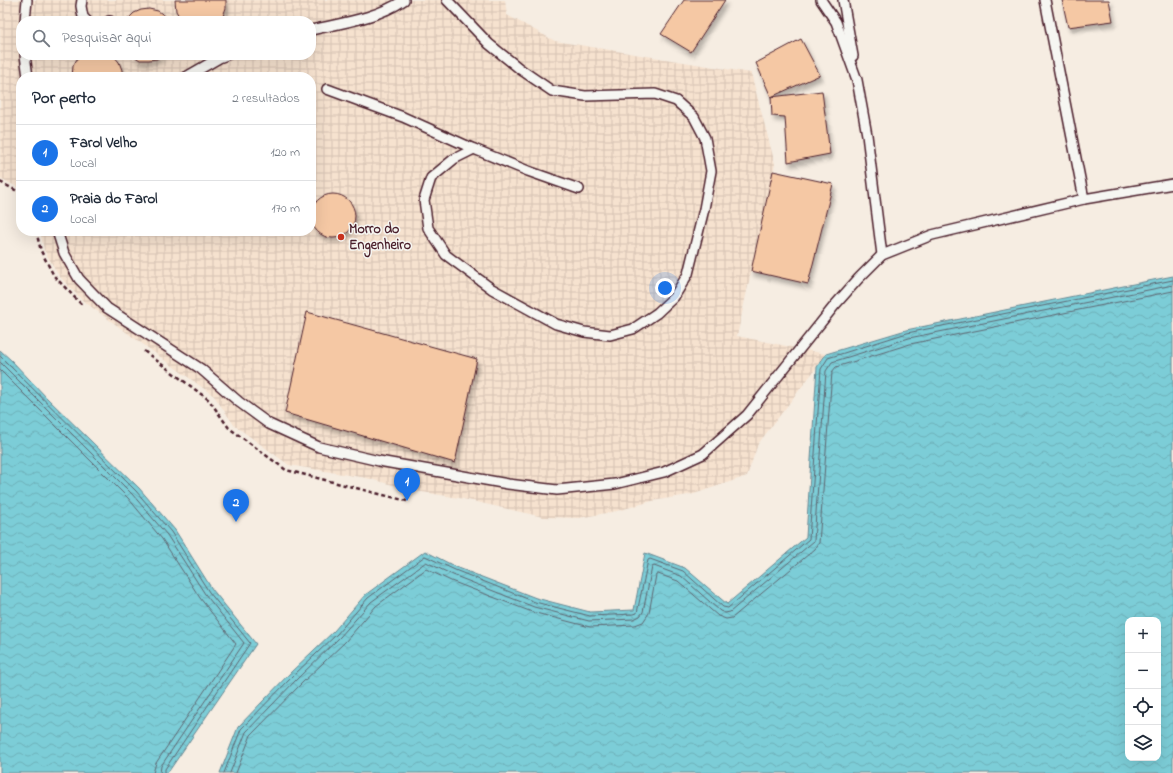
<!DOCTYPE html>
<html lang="pt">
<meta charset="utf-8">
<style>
body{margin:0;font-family:"Indie Flower",sans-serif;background:#f6f6f7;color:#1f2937}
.controls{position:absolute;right:12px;bottom:12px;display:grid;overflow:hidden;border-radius:8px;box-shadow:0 4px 16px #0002}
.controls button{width:36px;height:36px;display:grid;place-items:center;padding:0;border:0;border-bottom:1px solid #e0e1e3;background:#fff;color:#1f2937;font:20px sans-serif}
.you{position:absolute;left:665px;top:288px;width:14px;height:14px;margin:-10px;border:3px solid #fff;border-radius:50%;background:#1a73e8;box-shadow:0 0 0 6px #1a73e833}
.badge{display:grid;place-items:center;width:26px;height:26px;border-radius:50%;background:#1a73e8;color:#fff;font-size:13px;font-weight:700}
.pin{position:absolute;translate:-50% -33px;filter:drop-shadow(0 1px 2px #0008)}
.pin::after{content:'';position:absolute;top:21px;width:14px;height:12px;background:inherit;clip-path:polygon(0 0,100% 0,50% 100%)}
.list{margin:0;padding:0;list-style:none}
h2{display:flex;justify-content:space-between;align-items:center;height:52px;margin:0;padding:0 16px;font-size:17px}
h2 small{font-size:13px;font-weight:400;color:#747a83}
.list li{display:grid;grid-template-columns:26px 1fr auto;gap:12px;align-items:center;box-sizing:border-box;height:56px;padding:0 16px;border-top:1px solid #e0e1e3}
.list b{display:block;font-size:15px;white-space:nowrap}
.list p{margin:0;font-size:13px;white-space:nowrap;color:#747a83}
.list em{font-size:13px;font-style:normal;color:#747a83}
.icon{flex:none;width:22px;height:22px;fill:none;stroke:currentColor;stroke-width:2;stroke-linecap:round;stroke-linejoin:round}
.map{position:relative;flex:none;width:1173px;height:773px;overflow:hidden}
.search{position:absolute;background:#fff;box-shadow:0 4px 16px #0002;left:16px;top:16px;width:300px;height:44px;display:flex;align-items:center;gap:10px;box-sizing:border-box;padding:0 14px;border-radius:16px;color:#747a83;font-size:15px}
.panel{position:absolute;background:#fff;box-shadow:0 4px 16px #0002;left:16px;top:72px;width:300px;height:164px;border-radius:16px}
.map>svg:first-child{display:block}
.industrial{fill:url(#industrial-grid);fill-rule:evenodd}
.water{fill:url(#water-waves);stroke:#688792;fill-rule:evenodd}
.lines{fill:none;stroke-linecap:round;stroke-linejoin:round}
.shore{stroke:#5e6570;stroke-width:1}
.building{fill:#f5c8a4;stroke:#4a1f2b;filter:url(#shadow)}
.lane-casing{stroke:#4a1f2b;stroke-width:12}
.path{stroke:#4a1f2b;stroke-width:2.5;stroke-dasharray:4 3;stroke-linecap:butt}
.lane{stroke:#f6f6f2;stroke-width:9}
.poi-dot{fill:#c8321e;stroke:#f6f6f2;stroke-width:1.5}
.labels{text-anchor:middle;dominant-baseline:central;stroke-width:3;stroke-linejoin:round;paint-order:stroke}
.poi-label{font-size:14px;font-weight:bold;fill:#4a1f2b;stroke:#f6f6f2;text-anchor:start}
</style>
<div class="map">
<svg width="1173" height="773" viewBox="0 0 1173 773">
<defs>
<pattern id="industrial-grid" width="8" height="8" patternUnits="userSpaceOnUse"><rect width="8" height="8" fill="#f6e2cf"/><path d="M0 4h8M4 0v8" fill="none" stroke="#d4c1b2"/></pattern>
<pattern id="water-waves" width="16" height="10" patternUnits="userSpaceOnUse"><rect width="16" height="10" fill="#7ccdd7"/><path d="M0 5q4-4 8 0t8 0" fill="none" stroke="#6db0b9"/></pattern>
<filter id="shadow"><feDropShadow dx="2.5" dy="4.5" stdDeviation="2" flood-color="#0004"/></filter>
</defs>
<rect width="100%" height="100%" fill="#f6ede2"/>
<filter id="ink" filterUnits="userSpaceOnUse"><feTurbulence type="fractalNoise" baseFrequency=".025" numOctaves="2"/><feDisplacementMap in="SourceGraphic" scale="8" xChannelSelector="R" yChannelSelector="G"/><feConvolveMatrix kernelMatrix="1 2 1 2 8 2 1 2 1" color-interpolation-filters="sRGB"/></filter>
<g filter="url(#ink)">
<!-- industrial -->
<path class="industrial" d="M0 0H505L507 15 555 41 751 73 775 164 737 336 826 354 817 367 758 444 747 476 694 494 652 501 617 511 579 518 543 517 459 498 416 491 366 478 289 465 234 425 214 396 82 300 59 276 44 250 40 231H311V77H21V189L0 178ZM21 21H311V55H21Z"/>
<!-- water -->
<g class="water">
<path d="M1173 276V773H220L238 727 291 672 334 631 365 595 425 551 456 567 536 598 590 612 634 610 645 553 685 568 727 604 806 537 817 367 826 354 906 330ZM1128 620H1158V758H1128Z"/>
<polygon points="0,350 12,361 47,398 139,488 175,530 212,589 256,644 169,771 166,773 0,773"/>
</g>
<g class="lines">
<!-- shore -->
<g class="shore">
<polyline points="0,356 136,491 171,532 209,592 250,643 165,769 165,773"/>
<polyline points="0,362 132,494 167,535 205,594 244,643 161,766 160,773"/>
<polyline points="0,370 128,498 162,539 200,598 236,644 156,763 153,773"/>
<polyline points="224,773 241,729 294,675 337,634 368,598 425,556 455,570 535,602 590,616 634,614 637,613 648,560 650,559 683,571 723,607 728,608 809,539 821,369 828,358 907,333 1173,280"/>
<polyline points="230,773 246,732 297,679 340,637 371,602 426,562 453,575 534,607 589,621 634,619 640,616 643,612 652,567 654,566 681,576 720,611 725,613 730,612 814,541 826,371 832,362 909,338 1173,285"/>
<polyline points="236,773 251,735 302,683 345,642 376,606 426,569 451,581 532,612 590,627 635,625 643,622 649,613 656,575 658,574 678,581 718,616 726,619 732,618 815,549 819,543 832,372 836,367 910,344 1173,291"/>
</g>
</g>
<!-- building -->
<g class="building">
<polygon points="175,0 226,0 226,8 223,16 219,21 182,21 176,11"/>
<polygon points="684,0 725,0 691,52 661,34"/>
<polygon points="1062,0 1109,0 1113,21 1068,27"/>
<polygon points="149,9 158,11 165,16 169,21 126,21 134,13 141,10"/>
<polygon points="801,39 820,75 771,97 756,63"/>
<polygon points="81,55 113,55 119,62 122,70 122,77 72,77 73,66 77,59"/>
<polygon points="132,55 163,55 157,59 149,60 140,60"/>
<polygon points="822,91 830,154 788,162 785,117 772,116 771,97"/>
<polygon points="773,171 833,184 808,284 751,271"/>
<circle cx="333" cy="216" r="22"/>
<polygon points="307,312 477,359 455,463 285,413"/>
</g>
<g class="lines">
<defs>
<g id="lane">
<polyline points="82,0 81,6 83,17 87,21"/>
<polyline points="447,0 489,44 520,69 552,91 585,96 655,94 676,101 694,117 705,138 711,171 704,209 688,274 674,297 657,313 633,329 610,335 584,332 556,324 492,289 446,255 428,228 424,200 431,178 454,159 474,149"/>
<polyline points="821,0 836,22 857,80 867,135 882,255"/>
<polyline points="843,0 853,56"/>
<polyline points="1045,0 1084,199"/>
<polyline points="25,21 27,0"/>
<polyline points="109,21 110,21"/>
<path d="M311 30C342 23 378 18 404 0"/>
<polyline points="25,55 28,77"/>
<polyline points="186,77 219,58 227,55"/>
<polyline points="327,89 403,117 474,149 528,171 579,189"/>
<polyline points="57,231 64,253 79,279 107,308 201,369 239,402 269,424 319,447 379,461 508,484 557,490 615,484 664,472 703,454 747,415 835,305 859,278 882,255 932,235 1084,199 1173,184"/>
</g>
</defs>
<!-- lane casing -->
<use href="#lane" class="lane-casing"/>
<!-- path -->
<g class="path">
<polyline points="0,182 21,193"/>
<polyline points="36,231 41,251 54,276 82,305"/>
<polyline points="144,351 209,400 229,428 286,470 407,501"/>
</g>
<!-- lane -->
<use href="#lane" class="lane"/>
</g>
</g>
<!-- markers -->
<circle class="poi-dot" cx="341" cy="237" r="4"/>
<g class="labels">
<!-- poi labels -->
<g class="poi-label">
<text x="349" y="229">Morro do<tspan x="349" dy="16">Engenheiro</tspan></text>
</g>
</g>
</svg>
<div class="controls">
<button>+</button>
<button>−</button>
<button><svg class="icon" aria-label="locate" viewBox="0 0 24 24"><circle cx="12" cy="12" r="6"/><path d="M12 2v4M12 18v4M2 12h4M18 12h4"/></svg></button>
<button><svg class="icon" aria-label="layers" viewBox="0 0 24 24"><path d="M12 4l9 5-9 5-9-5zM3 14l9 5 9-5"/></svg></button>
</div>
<div class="you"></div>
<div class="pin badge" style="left:407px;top:501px">1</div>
<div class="pin badge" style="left:236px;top:522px">2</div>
<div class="search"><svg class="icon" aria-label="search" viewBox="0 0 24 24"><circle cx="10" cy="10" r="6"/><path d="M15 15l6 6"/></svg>Pesquisar aqui</div>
<section class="panel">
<h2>Por perto<small>2 resultados</small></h2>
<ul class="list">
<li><span class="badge">1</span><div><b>Farol Velho</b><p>Local</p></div><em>120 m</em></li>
<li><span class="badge">2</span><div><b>Praia do Farol</b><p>Local</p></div><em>170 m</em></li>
</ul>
</section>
</div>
